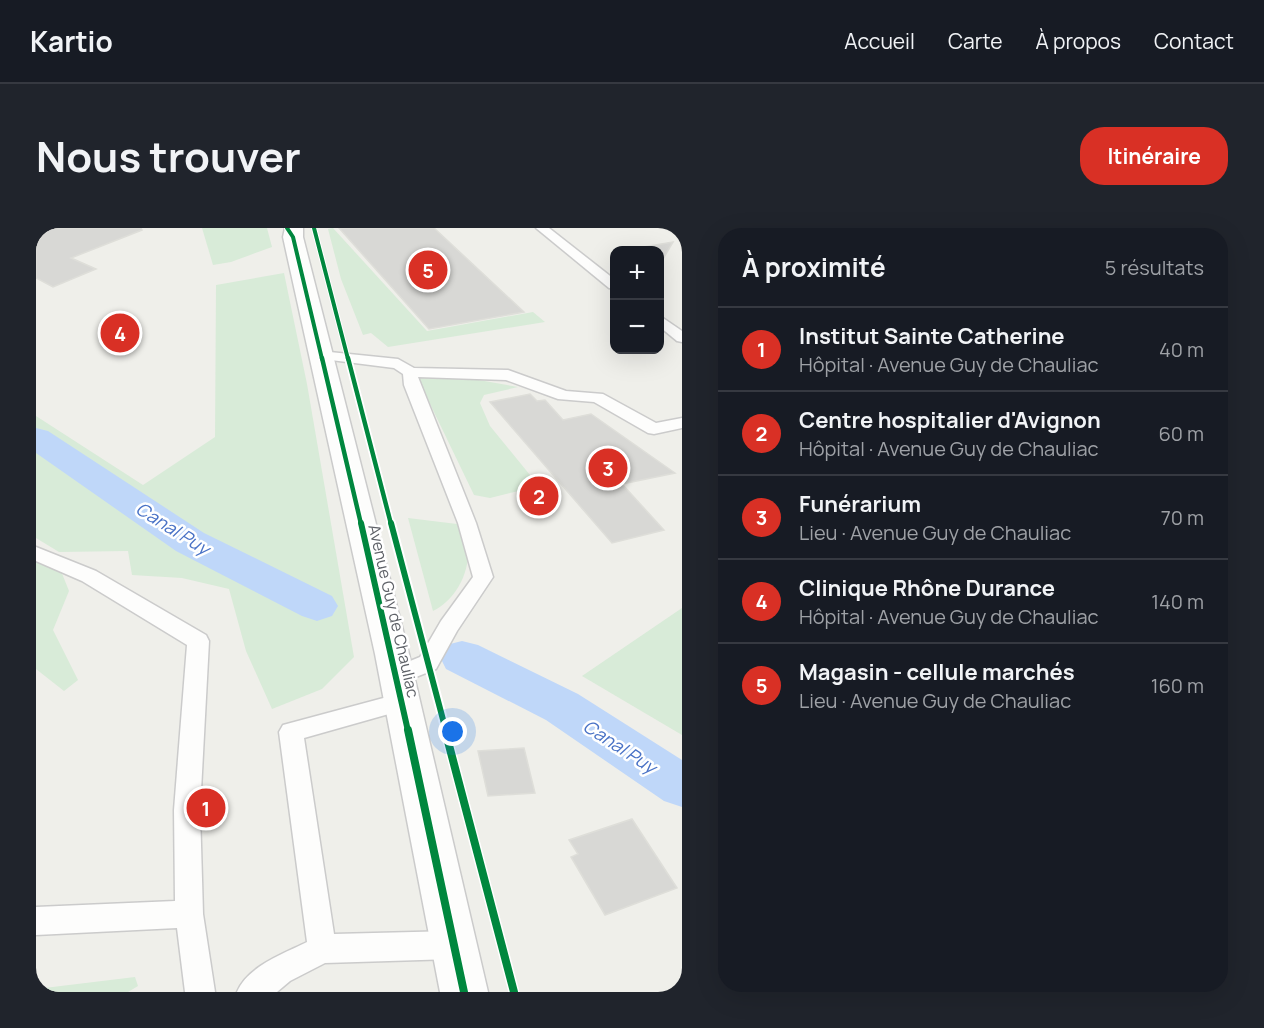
<!DOCTYPE html>
<html lang="fr">
<meta charset="utf-8">
<style>
body{margin:0;font-family:Manrope,sans-serif;background:#20242c;color:#f1f3f6}
.controls{position:absolute;right:18px;top:18px;display:grid;overflow:hidden;border-radius:12px;box-shadow:0 6px 24px #0002}
.controls button{width:54px;height:54px;display:grid;place-items:center;padding:0;border:0;border-bottom:2px solid #363941;background:#171b24;color:#f1f3f6;font:30px sans-serif}
.you{position:absolute;left:417px;top:504px;width:21px;height:21px;margin:-15px;border:4px solid #fff;border-radius:50%;background:#1a73e8;box-shadow:0 0 0 9px #1a73e833}
.badge{display:grid;place-items:center;width:39px;height:39px;border-radius:50%;background:#d93025;color:#fff;font-size:20px;font-weight:700}
.pin{position:absolute;translate:-50% -50%;border:3px solid #fff;box-shadow:0 2px 6px #0006}
.list{margin:0;padding:0;list-style:none}
h2{display:flex;justify-content:space-between;align-items:center;height:78px;margin:0;padding:0 24px;font-size:26px}
h2 small{font-size:20px;font-weight:400;color:#9ea1a6}
.list li{display:grid;grid-template-columns:39px 1fr auto;gap:18px;align-items:center;box-sizing:border-box;height:84px;padding:0 24px;border-top:2px solid #363941}
.list b{display:block;font-size:22px;white-space:nowrap}
.list p{margin:0;font-size:20px;white-space:nowrap;color:#9ea1a6}
.list em{font-size:20px;font-style:normal;color:#9ea1a6}
.map{position:relative;flex:none;width:646px;height:764px;overflow:hidden;border-radius:24px}
header{display:flex;align-items:center;gap:36px;box-sizing:border-box;height:84px;padding:0 30px;background:#171b24;border-bottom:2px solid #363941}
header strong{font-size:28px}
nav{display:flex;gap:33px;margin-inline-start:auto;font-size:21px}
.intro{display:flex;align-items:center;justify-content:space-between;box-sizing:border-box;height:144px;padding:0 36px}
h1{margin:0;font-size:42px}
.button{padding:15px 27px;border-radius:24px;background:#d93025;color:#fff;font-size:21px;font-weight:700}
main{display:flex;gap:36px;padding:0 36px}
aside{flex:1;background:#171b24;border-radius:24px;box-shadow:0 6px 24px #0002}
.map>svg:first-child{display:block}
.green{fill:#d8ebd8}
.lines{fill:none;stroke-linecap:round;stroke-linejoin:round}
.canal{fill:#bfd7f9;fill-rule:evenodd}
.building{fill:#d8d8d5;stroke:#deded9;stroke-width:1.5}
.lane-casing{stroke:#cbcbcb;stroke-width:3}
.street-casing{stroke:#cbcbcb;stroke-width:3}
.lane{fill:#fdfdfc;fill-rule:evenodd}
.street{fill:#fdfdfc;fill-rule:evenodd}
.cycleway-far3-casing{stroke:#fff;stroke-width:6}
.cycleway-far2-casing{stroke:#fff;stroke-width:8}
.cycleway-far1-casing{stroke:#fff;stroke-width:10}
.cycleway-casing{stroke:#fff;stroke-width:11}
.cycleway-far3{stroke:#00873e;stroke-width:4}
.cycleway-far2{stroke:#00873e;stroke-width:4.5}
.cycleway-far1{stroke:#00873e;stroke-width:6}
.cycleway{stroke:#00873e;stroke-width:8}
.labels{text-anchor:middle;dominant-baseline:central;stroke-width:5;stroke-linejoin:round;paint-order:stroke}
.street-label{font-size:16px;fill:#5f6268;stroke:#fff}
.water-label{font-size:18px;font-style:italic;fill:#4972c6;stroke:#fff}
</style>
<header>
<strong>Kartio</strong>
<nav><a>Accueil</a><a>Carte</a><a>À propos</a><a>Contact</a></nav>
</header>
<div class="intro"><h1>Nous trouver</h1><a class="button">Itinéraire</a></div>
<main>
<div class="map">
<svg width="646" height="764" viewBox="0 0 646 764">
<rect width="100%" height="100%" fill="#efefea"/>
<!-- green -->
<g class="green">
<polygon points="166,0 231,0 236,19 195,34 177,37"/>
<polygon points="297,0 391,103 497,84 509,94 352,119 335,105 327,107 305,51 292,1"/>
<polygon points="248,45 271,156 318,429 286,461 236,481 210,423 193,361 146,350 96,347 92,323 23,324 0,310 0,188 107,257 179,209 180,57"/>
<polygon points="409,146 482,159 448,167 444,175 454,198 503,258 454,270 438,267 383,153 384,149"/>
<path d="M372 290 421 296C424 304 431 315 432 323 433 347 418 373 397 383Z"/>
<polygon points="0,333 25,343 33,363 17,402 42,452 28,463 0,441"/>
<polygon points="646,380 646,507 546,448"/>
<polygon points="99,749 102,758 92,764 0,764 0,761"/>
</g>
<g class="lines">
<!-- canal -->
<g class="canal">
<polygon points="0,200 12,203 168,305 296,368 302,378 296,388 281,393 266,388 140,323 0,225"/>
<polygon points="426,413 442,417 542,466 646,532 646,579 628,573 510,492 410,441 404,429 410,417"/>
</g>
</g>
<!-- building -->
<g class="building">
<polygon points="0,0 105,0 106,2 35,30 60,41 17,59 0,50"/>
<polygon points="303,0 398,0 488,84 393,101"/>
<polygon points="637,14 624,36 624,22 590,22"/>
<polygon points="494,166 501,173 509,172 527,192 555,186 639,245 586,256 628,302 576,315 454,174"/>
<polygon points="488,520 499,565 452,568 442,523"/>
<polygon points="596,591 641,660 569,687 535,629 542,626 533,612"/>
</g>
<g class="lines">
<defs>
<g id="lane">
<polygon points="500,0 513,0 578,51 578,61 573,60"/>
<polygon points="624,88 646,103 646,114 641,113 624,99"/>
<polygon points="284,123 362,131 378,140 472,142 530,163 567,166 620,195 646,190 646,200 618,206 612,205 558,174 522,171 470,152 382,149 440,295 457,349 421,403 400,441 360,457 352,454 349,448 352,442 384,429 405,393 437,349 422,295 368,157 367,146 358,140 279,130 277,127"/>
<polygon points="0,319 60,343 170,407 173,413 164,582 167,686 179,764 149,764 141,700 0,707 0,679 139,673 138,582 151,417 46,353 0,333"/>
<path d="M366 465 374 468 378 474 374 480 268 510 298 706 417 703 427 707 431 717 427 727 417 731 289 735 254 753 241 764H201C212 738 247 726 271 714L243 504 247 497Z"/>
</g>
<polygon id="street" points="249,0 267,0 267,9 373,426 452,764 404,764 339,426 247,9"/>
</defs>
<!-- lane casing -->
<use href="#lane" class="lane-casing"/>
<!-- street casing -->
<use href="#street" class="street-casing"/>
<!-- lane -->
<use href="#lane" class="lane"/>
<!-- street -->
<use href="#street" class="street"/>
<defs>
<g id="cycleway-far3">
<polyline points="251,0 257,9 286,131"/>
<polyline points="278,0 312,131"/>
</g>
<g id="cycleway-far2">
<polyline points="286,130 325,296"/>
<polyline points="312,130 355,296"/>
</g>
<g id="cycleway-far1">
<polyline points="325,295 372,503"/>
<polyline points="355,295 410,503"/>
</g>
<g id="cycleway">
<polyline points="372,502 428,764"/>
<polyline points="409,502 478,764"/>
</g>
</defs>
<!-- cycleway-far3 casing -->
<use href="#cycleway-far3" class="cycleway-far3-casing"/>
<!-- cycleway-far2 casing -->
<use href="#cycleway-far2" class="cycleway-far2-casing"/>
<!-- cycleway-far1 casing -->
<use href="#cycleway-far1" class="cycleway-far1-casing"/>
<!-- cycleway casing -->
<use href="#cycleway" class="cycleway-casing"/>
<!-- cycleway-far3 -->
<use href="#cycleway-far3" class="cycleway-far3"/>
<!-- cycleway-far2 -->
<use href="#cycleway-far2" class="cycleway-far2"/>
<!-- cycleway-far1 -->
<use href="#cycleway-far1" class="cycleway-far1"/>
<!-- cycleway -->
<use href="#cycleway" class="cycleway"/>
</g>
<g class="labels">
<!-- street labels -->
<g class="street-label">
<text transform="translate(358 383) rotate(77)">Avenue Guy de Chauliac</text>
</g>
<!-- water labels -->
<g class="water-label">
<text transform="translate(137 300) rotate(32)">Canal Puy</text>
<text transform="translate(584 518) rotate(33)">Canal Puy</text>
</g>
</g>
</svg>
<div class="controls">
<button>+</button>
<button>−</button>
</div>
<div class="you"></div>
<div class="pin badge" style="left:170px;top:580px">1</div>
<div class="pin badge" style="left:503px;top:268px">2</div>
<div class="pin badge" style="left:572px;top:240px">3</div>
<div class="pin badge" style="left:84px;top:105px">4</div>
<div class="pin badge" style="left:392px;top:42px">5</div>
</div>
<aside>
<h2>À proximité<small>5 résultats</small></h2>
<ul class="list">
<li><span class="badge">1</span><div><b>Institut Sainte Catherine</b><p>Hôpital · Avenue Guy de Chauliac</p></div><em>40 m</em></li>
<li><span class="badge">2</span><div><b>Centre hospitalier d'Avignon</b><p>Hôpital · Avenue Guy de Chauliac</p></div><em>60 m</em></li>
<li><span class="badge">3</span><div><b>Funérarium</b><p>Lieu · Avenue Guy de Chauliac</p></div><em>70 m</em></li>
<li><span class="badge">4</span><div><b>Clinique Rhône Durance</b><p>Hôpital · Avenue Guy de Chauliac</p></div><em>140 m</em></li>
<li><span class="badge">5</span><div><b>Magasin - cellule marchés</b><p>Lieu · Avenue Guy de Chauliac</p></div><em>160 m</em></li>
</ul>
</aside>
</main>
